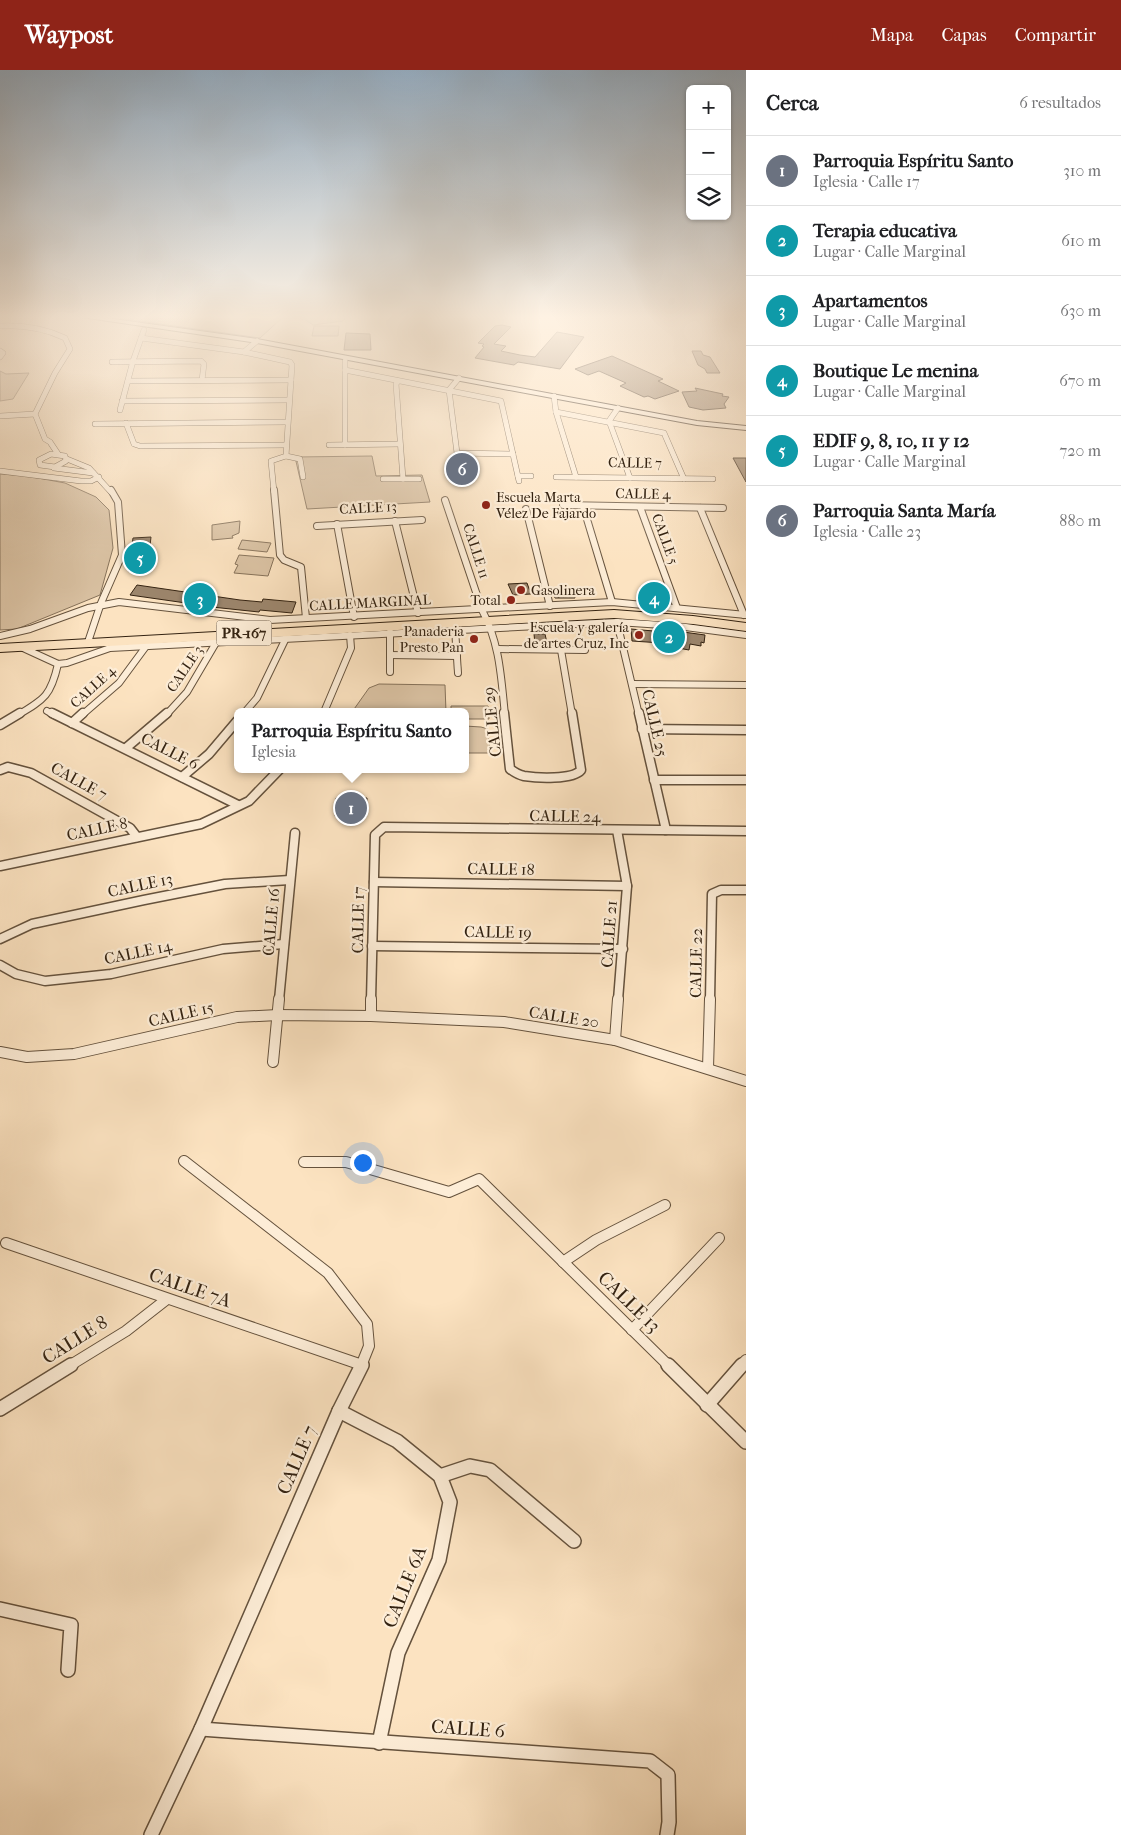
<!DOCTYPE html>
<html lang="es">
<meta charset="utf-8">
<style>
body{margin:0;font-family:"IM FELL French Canon",serif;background:#f6f6f6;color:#202124}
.controls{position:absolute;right:15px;top:15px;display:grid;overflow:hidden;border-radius:8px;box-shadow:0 1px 4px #0004}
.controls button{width:45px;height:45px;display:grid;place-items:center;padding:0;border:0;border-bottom:1px solid #e0e0e0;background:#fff;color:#202124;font:25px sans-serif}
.you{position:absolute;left:362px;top:1092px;width:18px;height:18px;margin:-12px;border:4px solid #fff;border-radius:50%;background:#1a73e8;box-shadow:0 0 0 8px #1a73e833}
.badge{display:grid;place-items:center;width:32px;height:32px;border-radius:50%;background:#8f2418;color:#fff;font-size:16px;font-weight:700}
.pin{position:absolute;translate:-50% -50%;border:2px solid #fff;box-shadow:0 1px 5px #0006}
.popup{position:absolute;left:234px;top:638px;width:235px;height:65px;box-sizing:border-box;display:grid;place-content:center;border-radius:8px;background:#fff;filter:drop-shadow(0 1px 4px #0005);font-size:16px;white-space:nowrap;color:#757577}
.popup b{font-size:19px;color:#202124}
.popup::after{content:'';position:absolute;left:50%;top:100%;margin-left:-10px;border:10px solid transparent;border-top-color:#fff}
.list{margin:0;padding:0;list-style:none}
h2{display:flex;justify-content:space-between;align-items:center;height:65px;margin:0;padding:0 20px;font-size:21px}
h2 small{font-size:16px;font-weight:400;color:#757577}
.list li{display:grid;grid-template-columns:32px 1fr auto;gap:15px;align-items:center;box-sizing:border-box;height:70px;padding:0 20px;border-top:1px solid #e0e0e0}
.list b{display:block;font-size:19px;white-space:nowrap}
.list p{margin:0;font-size:16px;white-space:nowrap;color:#757577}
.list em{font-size:16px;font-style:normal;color:#757577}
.icon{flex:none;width:28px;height:28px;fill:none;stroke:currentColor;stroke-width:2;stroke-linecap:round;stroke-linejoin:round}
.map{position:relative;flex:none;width:746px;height:1765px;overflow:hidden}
header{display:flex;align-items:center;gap:30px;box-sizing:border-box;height:70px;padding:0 25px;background:#8f2418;color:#fff}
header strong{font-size:24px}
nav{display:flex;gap:28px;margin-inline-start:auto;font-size:18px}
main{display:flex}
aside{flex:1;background:#fff}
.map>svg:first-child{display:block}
.green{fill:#dac2a3;stroke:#86725a}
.building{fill:#9c866d;stroke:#321}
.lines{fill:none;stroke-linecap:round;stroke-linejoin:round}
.street-far4-casing{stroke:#65523d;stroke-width:6}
.street-far3-casing{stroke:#65523d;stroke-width:8}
.street-far2-casing{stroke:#65523d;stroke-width:11}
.street-far1-casing{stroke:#65523d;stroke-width:12}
.street-casing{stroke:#65523d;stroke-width:16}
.secondary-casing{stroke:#321;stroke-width:2}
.highway-casing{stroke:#321;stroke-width:2}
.street-far4{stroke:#fdedd7;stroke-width:5}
.street-far3{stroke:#fdedd7;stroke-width:6}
.street-far2{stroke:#fdedd7;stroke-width:8}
.street-far1{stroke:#fdedd7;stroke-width:10}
.street{stroke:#fdedd7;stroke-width:13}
.secondary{fill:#fdedd7;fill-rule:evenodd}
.highway{fill:#fce3c1;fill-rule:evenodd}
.poi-dot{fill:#8f2418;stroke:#fdedd7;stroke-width:2}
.labels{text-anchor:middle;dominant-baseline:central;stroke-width:4.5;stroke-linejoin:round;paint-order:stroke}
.far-street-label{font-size:14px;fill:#321;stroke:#fdedd7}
.far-poi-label{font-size:14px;fill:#321;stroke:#fdedd7;text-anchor:end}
.shield{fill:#fdedd7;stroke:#705f4c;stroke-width:1}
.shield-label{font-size:15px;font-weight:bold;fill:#321}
.street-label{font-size:16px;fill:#321;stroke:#fdedd7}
.near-street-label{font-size:19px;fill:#321;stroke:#fdedd7}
</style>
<header>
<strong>Waypost</strong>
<nav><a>Mapa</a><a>Capas</a><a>Compartir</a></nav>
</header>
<main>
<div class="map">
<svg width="746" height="1765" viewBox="0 0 746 1765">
<rect width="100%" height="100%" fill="#fce3c1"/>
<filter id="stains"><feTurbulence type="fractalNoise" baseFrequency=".004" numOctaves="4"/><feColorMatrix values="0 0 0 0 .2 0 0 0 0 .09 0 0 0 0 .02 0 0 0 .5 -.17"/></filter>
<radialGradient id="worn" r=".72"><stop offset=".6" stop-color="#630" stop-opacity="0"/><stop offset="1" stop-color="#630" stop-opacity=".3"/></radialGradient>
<!-- green -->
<g class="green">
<polygon points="110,247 347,247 343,251 313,255 304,249 282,248 260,268"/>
<polygon points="314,256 339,256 338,266 312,266"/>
<polygon points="0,301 6,304 29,303 13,329 0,331"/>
<polygon points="372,386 376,406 422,405 430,432 307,439 295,387"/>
<polygon points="0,404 27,406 65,413 96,427 109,440 113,478 100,525 17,559 0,560"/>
<polygon points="240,451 239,463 232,466 233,468 212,470 212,455"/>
<polygon points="242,470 271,473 267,482 238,479"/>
<polygon points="239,485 274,488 268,506 234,503 238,495 235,494"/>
<polygon points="379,614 445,615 446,642 352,642 369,618"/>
<polygon points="451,636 488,636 489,649 465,649 465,642 451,642"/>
<polygon points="465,656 481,657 488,659 490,683 465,683"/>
</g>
<!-- building -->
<g class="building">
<polygon points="502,255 511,257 494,274 506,276 501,281 520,285 535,287 557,262 584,267 560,299 518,292 514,295 475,288 484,277 482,276 484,274 478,273 495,256"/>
<polygon points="346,263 370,264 371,280 344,280"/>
<polygon points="692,281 701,281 703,285 710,287 720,303 707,303 705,299 698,295"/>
<polygon points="612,286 663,309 658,311 679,321 655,329 648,326 644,327 620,316 626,313 599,301 588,305 575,299"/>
<polygon points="695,318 723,324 722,326 729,327 724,334 726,338 703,340 689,337 682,322 697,321"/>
<polygon points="733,388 746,388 746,412"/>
<polygon points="151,467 147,501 128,501 133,468"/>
<polygon points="527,513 531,524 513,525 508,514"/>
<polygon points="137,515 240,530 262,532 263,529 296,532 292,543 260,540 259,542 193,535 193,534 130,525"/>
<polygon points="553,520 573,520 575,528 555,528"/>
<polygon points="646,522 662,522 667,532 649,531"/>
<polygon points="631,559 676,563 676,561 705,565 704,573 701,572 701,576 690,574 689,580 662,575 662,573 632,571"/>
<polygon points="534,564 545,564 547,573 535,574"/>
<polygon points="336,728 367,728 366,747 335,746"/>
</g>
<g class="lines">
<defs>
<g id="street-far4">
<path d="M0 256C23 255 44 258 65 268L70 279 55 303 35 344 45 369 50 372 58 384"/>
<polyline points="141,268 244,282 290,292 292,295 286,386 271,391 274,422"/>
<polyline points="0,281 3,283 0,287"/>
<polyline points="244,282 257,271"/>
<polyline points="345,291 345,375"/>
<polyline points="112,292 201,291 204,294 202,310"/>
<polyline points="345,300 501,331 519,411"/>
<polyline points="459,308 449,320 457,383 513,384"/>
<polyline points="128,311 291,310"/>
<polyline points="398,311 396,314 403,409"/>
<polyline points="554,326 556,342 576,407"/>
<polyline points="122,331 289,330"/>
<polyline points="618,338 609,351 630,408"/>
<polyline points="120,340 133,291 144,260"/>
<polyline points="556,342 664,363 684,409"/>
<polyline points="0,346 35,344"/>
<polyline points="126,353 134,374 140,376 286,375"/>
<polyline points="95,354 287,352"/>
<polyline points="329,375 400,374"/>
<polygon points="51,384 65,386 66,391 55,397 40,395 39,390"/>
<polyline points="286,386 300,389 303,407"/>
<polyline points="67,389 89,398 111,422"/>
<polyline points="54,398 93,403"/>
<polyline points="0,401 81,411 91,411 99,407"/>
<polyline points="518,406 531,406"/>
<polyline points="556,407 713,409"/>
<polyline points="383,409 419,409"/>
</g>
<g id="street-far3">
<polyline points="274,420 280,485 284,490 301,497 306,548"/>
<path d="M445 430 482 540C500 574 501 607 505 645"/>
<polyline points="563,435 723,438"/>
<polyline points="583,436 612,532"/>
<polyline points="640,437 677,538"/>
<polyline points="700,438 744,545"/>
<polyline points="526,439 550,536"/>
<polyline points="395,451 418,543"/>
<polyline points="337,454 354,547"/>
<polyline points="317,456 422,450"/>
<polyline points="617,552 639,645"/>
<polyline points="455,559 458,603"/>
<polyline points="390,562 390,602"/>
<polyline points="0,566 30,559 88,538 119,532 270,550 612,532 746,545"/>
<polyline points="88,572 101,533 122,485 118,432 111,420"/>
<polyline points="21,577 58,594 67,593 110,578 617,552 678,556 746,565"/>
<polyline points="498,579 585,580"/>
<polyline points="561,580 572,645"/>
<polyline points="390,585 457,586"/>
<polyline points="632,614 746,615"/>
<polyline points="47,641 54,645"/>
<polyline points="245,642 257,628 286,568"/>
<polyline points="324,642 351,578 350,565"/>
<path d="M18 645C45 629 51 625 58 594"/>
<polyline points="82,645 119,613 147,575"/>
<polyline points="166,645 187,622 217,571"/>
</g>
<g id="street-far2">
<polyline points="52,643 238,735"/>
<path d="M504 643 510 699C514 702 519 705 524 706 537 708 573 710 581 700L572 643"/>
<polyline points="639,643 666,760"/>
<polyline points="72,653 83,643"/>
<polyline points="0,655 20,643"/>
<polyline points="642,659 746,660"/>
<polyline points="126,678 167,643"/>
<polyline points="0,700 8,697 31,703 130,758 137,767"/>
<polyline points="182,707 209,684 237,651"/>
<polyline points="654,710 746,710"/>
<polyline points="617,760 627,816 618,930"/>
<polyline points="0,796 201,754 249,731 280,699"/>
<polyline points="374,812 627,816"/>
<polyline points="0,869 32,854 144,830 225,814 290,810"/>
<polyline points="372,876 623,879"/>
<polyline points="0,895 16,904 45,911 111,904 223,879 284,874"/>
<polyline points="279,930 295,763"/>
<polyline points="371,930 375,765 384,757 746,761"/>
<polyline points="710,930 712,824 721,820 746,820"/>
</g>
<g id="street-far1">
<polyline points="371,946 371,929"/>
<polyline points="615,970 618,929"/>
<polyline points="0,982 27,987 74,984 237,947 278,945 371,946 504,952 615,970 746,1011"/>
<polyline points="273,992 279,929"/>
<polyline points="708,998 710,929"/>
<polyline points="184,1091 328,1203 367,1254 369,1276 361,1296"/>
<polyline points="304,1092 346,1092 449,1122 479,1109 669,1296"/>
<polyline points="6,1173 362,1295"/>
<polyline points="563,1192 596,1170 665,1135"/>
<polyline points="632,1260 719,1168"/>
<polyline points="69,1296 126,1261 167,1229"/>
<polyline points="740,1296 746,1290"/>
</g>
<g id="street">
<polyline points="668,1295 746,1372"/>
<polyline points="707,1335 742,1295"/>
<polyline points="0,1339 71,1295"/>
<polyline points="339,1341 397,1371 440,1406 450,1432 439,1490 398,1583 379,1673"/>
<polyline points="440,1406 470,1396 490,1400 574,1471"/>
<polyline points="0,1539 71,1555 68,1600"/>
<polyline points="201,1659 650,1691 668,1705 669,1752 667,1765"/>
<polyline points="151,1765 201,1659 339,1341 362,1295"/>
</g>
<polygon id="secondary" points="81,247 99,247 257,269 697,351 746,356 746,360 697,355 257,273"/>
<polygon id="highway" points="614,540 693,546 746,553 746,561 693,554 614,548 0,582 0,574"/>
</defs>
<!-- street-far4 casing -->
<use href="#street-far4" class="street-far4-casing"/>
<!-- street-far3 casing -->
<use href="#street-far3" class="street-far3-casing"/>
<!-- street-far2 casing -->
<use href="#street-far2" class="street-far2-casing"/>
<!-- street-far1 casing -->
<use href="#street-far1" class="street-far1-casing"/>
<!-- street casing -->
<use href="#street" class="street-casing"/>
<!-- secondary casing -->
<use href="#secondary" class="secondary-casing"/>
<!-- highway casing -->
<use href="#highway" class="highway-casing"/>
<!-- street-far4 -->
<use href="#street-far4" class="street-far4"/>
<!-- street-far3 -->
<use href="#street-far3" class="street-far3"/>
<!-- street-far2 -->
<use href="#street-far2" class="street-far2"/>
<!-- street-far1 -->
<use href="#street-far1" class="street-far1"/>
<!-- street -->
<use href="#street" class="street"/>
<!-- secondary -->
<use href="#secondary" class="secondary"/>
<!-- highway -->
<use href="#highway" class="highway"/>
</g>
<!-- sky -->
<linearGradient id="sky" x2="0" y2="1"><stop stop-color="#95acc0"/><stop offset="0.5" stop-color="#fef2e3"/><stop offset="1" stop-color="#fef2e3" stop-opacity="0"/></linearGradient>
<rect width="746" height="494" fill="url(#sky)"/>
<!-- markers -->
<g class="poi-dot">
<circle cx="486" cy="435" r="5"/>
<circle cx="521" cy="520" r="5"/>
<circle cx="511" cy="530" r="5"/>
<circle cx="639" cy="565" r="5"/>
<circle cx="474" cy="569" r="5"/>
</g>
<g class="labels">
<!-- far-street labels -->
<g class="far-street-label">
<text transform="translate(635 393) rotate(1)">CALLE 7</text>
<text transform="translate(643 424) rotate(1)">CALLE 4</text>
<text transform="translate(368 438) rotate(-3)">CALLE 13</text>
<text transform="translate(665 469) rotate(70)">CALLE 5</text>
<text transform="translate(476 481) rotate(72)">CALLE 11</text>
<text transform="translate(370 533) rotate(-3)">CALLE MARGINAL</text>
<text transform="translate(185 599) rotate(-56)">CALLE 3</text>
<text transform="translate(93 617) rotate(-42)">CALLE 4</text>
</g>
<!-- far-poi labels -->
<g class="far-poi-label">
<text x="496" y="427" text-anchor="start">Escuela Marta<tspan x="496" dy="16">Vélez De Fajardo</tspan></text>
<text x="531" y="520" text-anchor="start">Gasolinera</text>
<text x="501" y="530">Total</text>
<text x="629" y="557">Escuela y galería<tspan x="629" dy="16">de artes Cruz, Inc</tspan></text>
<text x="464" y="561">Panaderia<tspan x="464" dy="16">Presto Pan</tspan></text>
</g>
<!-- shield labels -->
<rect class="shield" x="216.5" y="550.5" width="55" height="25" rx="4"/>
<g class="shield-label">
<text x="244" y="563">PR-167</text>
</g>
<!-- street labels -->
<g class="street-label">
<text transform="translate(492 652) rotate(-96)">CALLE 29</text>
<text transform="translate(655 653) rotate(77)">CALLE 25</text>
<text transform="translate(170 681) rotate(27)">CALLE 6</text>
<text transform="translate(79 711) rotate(29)">CALLE 7</text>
<text transform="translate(565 746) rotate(1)">CALLE 24</text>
<text transform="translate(97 759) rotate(-12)">CALLE 8</text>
<text transform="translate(501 799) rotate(1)">CALLE 18</text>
<text transform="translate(140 815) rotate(-12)">CALLE 13</text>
<text transform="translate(358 850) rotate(-89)">CALLE 17</text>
<text transform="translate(271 852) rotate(-85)">CALLE 16</text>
<text transform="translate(498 862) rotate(1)">CALLE 19</text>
<text transform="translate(609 864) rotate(-86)">CALLE 21</text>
<text transform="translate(138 882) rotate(-12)">CALLE 14</text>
<text transform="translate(696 893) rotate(-89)">CALLE 22</text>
<text transform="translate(181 944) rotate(-13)">CALLE 15</text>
<text transform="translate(564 947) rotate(9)">CALLE 20</text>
</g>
<!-- near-street labels -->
<g class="near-street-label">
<text transform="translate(190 1218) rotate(19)">CALLE 7A</text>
<text transform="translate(629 1232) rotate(44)">CALLE 13</text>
<text transform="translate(75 1270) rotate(-32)">CALLE 8</text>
<text transform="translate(297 1390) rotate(-67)">CALLE 7</text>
<text transform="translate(405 1517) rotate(-68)">CALLE 6A</text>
<text transform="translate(468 1659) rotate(4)">CALLE 6</text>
</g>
</g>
<rect width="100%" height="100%" filter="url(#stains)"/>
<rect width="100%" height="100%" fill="url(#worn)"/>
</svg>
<div class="controls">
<button>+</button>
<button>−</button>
<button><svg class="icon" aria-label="layers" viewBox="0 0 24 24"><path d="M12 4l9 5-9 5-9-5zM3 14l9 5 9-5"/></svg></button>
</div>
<div class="you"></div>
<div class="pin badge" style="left:351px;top:738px;background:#6b7280">1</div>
<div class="popup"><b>Parroquia Espíritu Santo</b>Iglesia</div>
<div class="pin badge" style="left:669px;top:567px;background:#0f9aa8">2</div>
<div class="pin badge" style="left:200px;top:529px;background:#0f9aa8">3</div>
<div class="pin badge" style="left:654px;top:528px;background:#0f9aa8">4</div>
<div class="pin badge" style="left:140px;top:488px;background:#0f9aa8">5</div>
<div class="pin badge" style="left:462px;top:399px;background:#6b7280">6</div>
</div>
<aside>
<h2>Cerca<small>6 resultados</small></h2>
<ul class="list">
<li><span class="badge" style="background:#6b7280">1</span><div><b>Parroquia Espíritu Santo</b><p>Iglesia · Calle 17</p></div><em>310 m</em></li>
<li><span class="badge" style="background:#0f9aa8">2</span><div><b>Terapia educativa</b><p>Lugar · Calle Marginal</p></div><em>610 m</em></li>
<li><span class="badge" style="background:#0f9aa8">3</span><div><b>Apartamentos</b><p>Lugar · Calle Marginal</p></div><em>630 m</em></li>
<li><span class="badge" style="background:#0f9aa8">4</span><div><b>Boutique Le menina</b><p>Lugar · Calle Marginal</p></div><em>670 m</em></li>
<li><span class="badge" style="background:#0f9aa8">5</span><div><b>EDIF 9, 8, 10, 11 y 12</b><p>Lugar · Calle Marginal</p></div><em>720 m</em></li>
<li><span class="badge" style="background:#6b7280">6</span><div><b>Parroquia Santa María</b><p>Iglesia · Calle 23</p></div><em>880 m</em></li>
</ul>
</aside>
</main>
